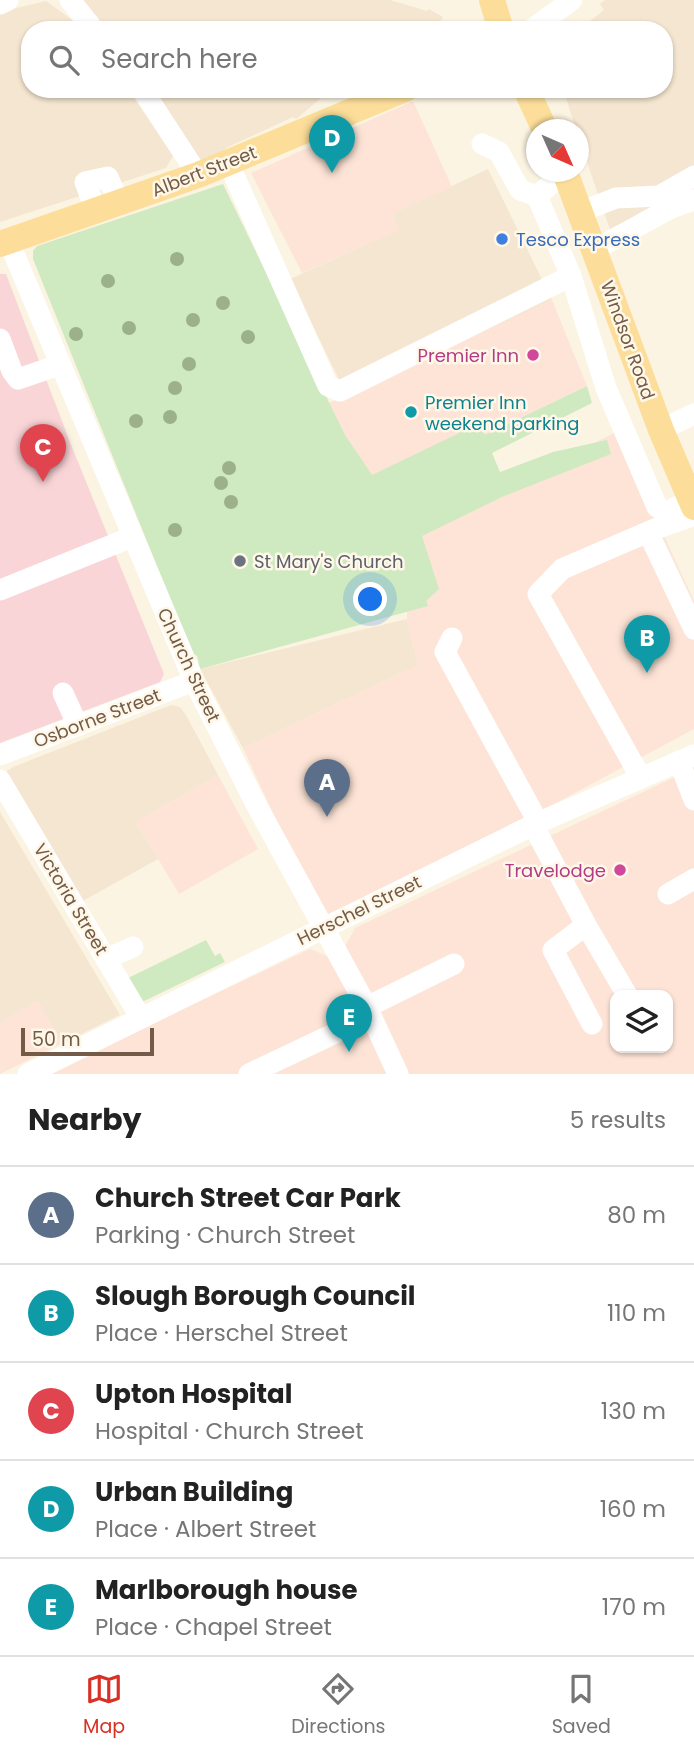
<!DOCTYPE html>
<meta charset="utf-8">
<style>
body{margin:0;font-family:Poppins,sans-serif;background:#f6f6f6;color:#222}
.controls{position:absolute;right:21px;bottom:21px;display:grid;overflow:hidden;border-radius:14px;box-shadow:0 2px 5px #0004}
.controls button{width:63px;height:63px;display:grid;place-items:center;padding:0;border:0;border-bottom:2px solid #e0e0e0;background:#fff;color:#222;font:35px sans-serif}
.compass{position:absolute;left:526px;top:119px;width:63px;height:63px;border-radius:50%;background:#fff;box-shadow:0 2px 5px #0004;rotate:135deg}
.scale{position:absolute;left:21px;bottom:18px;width:133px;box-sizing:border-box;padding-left:7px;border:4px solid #745b48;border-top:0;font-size:19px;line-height:24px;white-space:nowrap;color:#745b48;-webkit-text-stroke:5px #fff8e8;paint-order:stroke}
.you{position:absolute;left:371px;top:600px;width:24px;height:24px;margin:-18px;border:5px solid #fff;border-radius:50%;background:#1a73e8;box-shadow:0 0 0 10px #1a73e833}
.badge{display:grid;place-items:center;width:46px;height:46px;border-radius:50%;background:#d93025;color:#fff;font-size:23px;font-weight:700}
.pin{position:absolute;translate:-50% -58px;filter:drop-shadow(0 2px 4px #0008)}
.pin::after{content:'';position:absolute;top:37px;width:24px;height:21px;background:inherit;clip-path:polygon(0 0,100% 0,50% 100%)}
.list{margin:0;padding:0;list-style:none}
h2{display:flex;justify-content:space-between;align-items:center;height:91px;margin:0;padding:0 28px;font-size:30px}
h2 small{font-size:23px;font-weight:400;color:#767676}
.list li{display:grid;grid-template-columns:46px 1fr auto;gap:21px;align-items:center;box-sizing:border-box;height:98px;padding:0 28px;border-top:2px solid #e0e0e0}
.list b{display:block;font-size:26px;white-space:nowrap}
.list p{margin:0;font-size:23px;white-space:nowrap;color:#767676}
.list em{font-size:23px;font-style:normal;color:#767676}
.icon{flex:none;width:38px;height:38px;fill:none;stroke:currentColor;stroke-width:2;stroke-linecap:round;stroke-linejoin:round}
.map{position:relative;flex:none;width:694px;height:1074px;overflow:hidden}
.search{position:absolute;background:#fff;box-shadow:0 2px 5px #0004;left:21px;right:21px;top:21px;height:77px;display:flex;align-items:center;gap:18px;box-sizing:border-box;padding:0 24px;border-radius:28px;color:#767676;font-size:26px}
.sheet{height:581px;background:#fff}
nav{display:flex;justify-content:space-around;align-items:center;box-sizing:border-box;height:98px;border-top:2px solid #e0e0e0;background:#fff;font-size:19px;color:#767676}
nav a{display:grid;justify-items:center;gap:4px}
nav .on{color:#d93025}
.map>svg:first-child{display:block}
.residential{fill:#f4e6d0}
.commercial{fill:#fde4d6;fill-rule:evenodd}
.medical{fill:#fad5d7}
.green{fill:#cfeac1}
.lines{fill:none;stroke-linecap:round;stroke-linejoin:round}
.minor{stroke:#fff;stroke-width:21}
.major{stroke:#fcde9a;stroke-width:26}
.tree{fill:#9cb189}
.shop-dot{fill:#3f7fe0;stroke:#fff8e8;stroke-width:2.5}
.hotel-dot{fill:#d1479c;stroke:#fff8e8;stroke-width:2.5}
.culture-dot{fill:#0f9aa8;stroke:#fff8e8;stroke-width:2.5}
.worship-dot{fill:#6b7280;stroke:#fff8e8;stroke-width:2.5}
.labels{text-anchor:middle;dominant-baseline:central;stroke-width:5;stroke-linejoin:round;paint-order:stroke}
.street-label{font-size:18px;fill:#745b48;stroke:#fff8e8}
.shop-label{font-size:18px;fill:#366cbe;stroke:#fff8e8;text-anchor:start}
.hotel-label{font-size:18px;fill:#b23c85;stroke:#fff8e8;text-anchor:end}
.culture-label{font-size:18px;fill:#0d838f;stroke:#fff8e8;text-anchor:start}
.worship-label{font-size:18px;fill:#5b616d;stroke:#fff8e8;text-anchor:start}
</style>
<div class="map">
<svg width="694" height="1074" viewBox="0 0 694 1074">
<rect width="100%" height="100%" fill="#fcf4e2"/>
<!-- residential -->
<g class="residential">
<polygon points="76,0 390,0 427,11 429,9 443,17 435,30 99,30"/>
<polygon points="605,0 694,0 694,182 610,230 579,138 578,130 576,129 563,89 664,89 664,30 579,30 604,10 600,4"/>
<polygon points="46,1 71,19 81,30 30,30 30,89 128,89 173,156 166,168 0,222 0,12"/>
<polygon points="144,89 332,89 296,119 293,117 228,147 208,162 193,165"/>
<polygon points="488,169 552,300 462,343 451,345 346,394 290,279 398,230 392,214"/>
<polygon points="407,619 418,665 243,748 200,669"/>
<polygon points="171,705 180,707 186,715 218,775 136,822 158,859 81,902 6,772 13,767"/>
<polygon points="0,812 120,1015 63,1043 38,1001 0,1022"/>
</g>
<!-- commercial -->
<g class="commercial">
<polygon points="413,101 452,187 392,214 399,230 302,273 251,173"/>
<polygon points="552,300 587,386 372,490 329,403"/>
<polygon points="616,432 694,601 694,729 325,927 243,748 418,665 407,619 407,538"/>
<path d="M694 768V1074H406L343 950 355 928ZM615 995H668V1048H615Z"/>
<polygon points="218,775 258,849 179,894 136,822"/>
<polygon points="310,949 332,958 360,1015 237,1074 46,1074"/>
<polygon points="38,1000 63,1043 0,1074 0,1022"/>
<polygon points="367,1028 389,1074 268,1074"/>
</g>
<!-- medical -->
<polygon class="medical" points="0,274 6,274 70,442 164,674 160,682 0,743"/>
<!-- green -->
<g class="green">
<polygon points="223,184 345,435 372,475 480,423 485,435 587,386 592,403 492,453 500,472 553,452 607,440 611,454 504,496 422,536 439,589 426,601 428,606 200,669 197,656 192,653 33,259 33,251 37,246"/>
<polygon points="206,940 215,956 220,953 225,962 140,1003 126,979"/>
</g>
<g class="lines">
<!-- minor -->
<g class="minor">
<polyline points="70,0 94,30"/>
<polyline points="0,4 8,0"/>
<polyline points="531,30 572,0"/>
<polyline points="142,89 198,175"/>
<polyline points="482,144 499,152 520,190 537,196"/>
<polyline points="228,162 328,386 340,391 571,276"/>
<polyline points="565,172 537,196 571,276 606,388 657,507 666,512 691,500"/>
<polyline points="96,211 85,182 108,177 119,203"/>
<polyline points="580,212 616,198 659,196 694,176"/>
<polyline points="9,242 194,681 257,806 367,1007 398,1074"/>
<polyline points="594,250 671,208 694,200"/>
<polyline points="0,339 12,371 18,379 59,365"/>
<polyline points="661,430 694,414"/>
<polyline points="648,532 694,629"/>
<polyline points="0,590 132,537"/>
<polyline points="452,638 445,652 538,822"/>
<polyline points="63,693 78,726"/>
<polyline points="0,755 194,681"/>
<polyline points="679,761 694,800"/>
<polyline points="641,778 538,594 562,569 655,529 689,517"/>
<polyline points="0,780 141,1018"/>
<polyline points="533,825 586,925 627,995"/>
<polyline points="668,894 694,879"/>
<polyline points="586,925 553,950 592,1024"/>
<polyline points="106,959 133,947"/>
<polyline points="367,1007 454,964"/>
<polyline points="28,1074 533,825 694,755"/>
<polyline points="249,1074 371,1016"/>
</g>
<!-- major -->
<g class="major">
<polyline points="492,0 501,30"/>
<polyline points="526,89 545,130"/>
<polyline points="565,172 661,430 694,507"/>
<polyline points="0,244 198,175 405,89"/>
</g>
</g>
<!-- trees -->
<g class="tree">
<circle cx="177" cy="259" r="7"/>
<circle cx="108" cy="281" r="7"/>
<circle cx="223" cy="303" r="7"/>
<circle cx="193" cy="320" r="7"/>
<circle cx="129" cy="328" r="7"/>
<circle cx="76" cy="334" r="7"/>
<circle cx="248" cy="337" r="7"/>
<circle cx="189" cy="364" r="7"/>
<circle cx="175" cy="388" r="7"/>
<circle cx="170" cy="417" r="7"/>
<circle cx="136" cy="421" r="7"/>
<circle cx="229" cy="468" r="7"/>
<circle cx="221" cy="483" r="7"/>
<circle cx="231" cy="502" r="7"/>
<circle cx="175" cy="530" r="7"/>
</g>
<!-- markers -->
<circle class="shop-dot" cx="502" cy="239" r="7"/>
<g class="hotel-dot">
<circle cx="533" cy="355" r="7"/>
<circle cx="620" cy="870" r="7"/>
</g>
<circle class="culture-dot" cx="411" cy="412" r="7"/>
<circle class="worship-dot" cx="240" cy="561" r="7"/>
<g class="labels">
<!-- street labels -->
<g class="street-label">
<text transform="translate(204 171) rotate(-21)">Albert Street</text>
<text transform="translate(628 340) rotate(70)">Windsor Road</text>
<text transform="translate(189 665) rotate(65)">Church Street</text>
<text transform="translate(97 718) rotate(-21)">Osborne Street</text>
<text transform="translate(71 899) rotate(59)">Victoria Street</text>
<text transform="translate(359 910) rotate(-26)">Herschel Street</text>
</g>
<!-- shop labels -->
<g class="shop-label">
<text x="516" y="239">Tesco Express</text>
</g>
<!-- hotel labels -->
<g class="hotel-label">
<text x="519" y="355">Premier Inn</text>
<text x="606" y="870">Travelodge</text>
</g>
<!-- culture labels -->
<g class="culture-label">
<text x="425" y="402">Premier Inn<tspan x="425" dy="21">weekend parking</tspan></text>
</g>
<!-- worship labels -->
<g class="worship-label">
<text x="254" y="561">St Mary's Church</text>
</g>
</g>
</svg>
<div class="controls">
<button><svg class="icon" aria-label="layers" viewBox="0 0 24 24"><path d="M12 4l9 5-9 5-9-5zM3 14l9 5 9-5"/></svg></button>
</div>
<svg class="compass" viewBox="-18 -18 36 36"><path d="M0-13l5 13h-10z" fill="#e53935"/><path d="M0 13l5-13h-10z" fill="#767676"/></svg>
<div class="scale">50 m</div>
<div class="you"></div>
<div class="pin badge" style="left:327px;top:817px;background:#5c6f8a">A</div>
<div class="pin badge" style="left:647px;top:673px;background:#0f9aa8">B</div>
<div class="pin badge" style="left:43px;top:482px;background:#e0444e">C</div>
<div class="pin badge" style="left:332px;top:173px;background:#0f9aa8">D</div>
<div class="pin badge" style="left:349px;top:1052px;background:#0f9aa8">E</div>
<div class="search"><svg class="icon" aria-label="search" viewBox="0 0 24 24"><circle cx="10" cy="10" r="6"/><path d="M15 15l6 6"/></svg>Search here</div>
</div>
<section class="sheet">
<h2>Nearby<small>5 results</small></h2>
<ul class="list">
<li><span class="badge" style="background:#5c6f8a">A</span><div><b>Church Street Car Park</b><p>Parking · Church Street</p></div><em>80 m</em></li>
<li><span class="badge" style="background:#0f9aa8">B</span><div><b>Slough Borough Council</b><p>Place · Herschel Street</p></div><em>110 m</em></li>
<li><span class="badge" style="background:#e0444e">C</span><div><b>Upton Hospital</b><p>Hospital · Church Street</p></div><em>130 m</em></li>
<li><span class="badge" style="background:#0f9aa8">D</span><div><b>Urban Building</b><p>Place · Albert Street</p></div><em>160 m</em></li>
<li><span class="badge" style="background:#0f9aa8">E</span><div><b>Marlborough house</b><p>Place · Chapel Street</p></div><em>170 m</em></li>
</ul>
</section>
<nav>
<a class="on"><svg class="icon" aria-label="map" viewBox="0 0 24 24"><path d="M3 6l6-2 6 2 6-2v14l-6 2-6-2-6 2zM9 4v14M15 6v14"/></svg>Map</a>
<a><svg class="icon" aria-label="directions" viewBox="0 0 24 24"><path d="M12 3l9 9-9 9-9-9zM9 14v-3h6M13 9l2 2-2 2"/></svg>Directions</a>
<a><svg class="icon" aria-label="saved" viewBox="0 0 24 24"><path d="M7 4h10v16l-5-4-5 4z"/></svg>Saved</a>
</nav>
